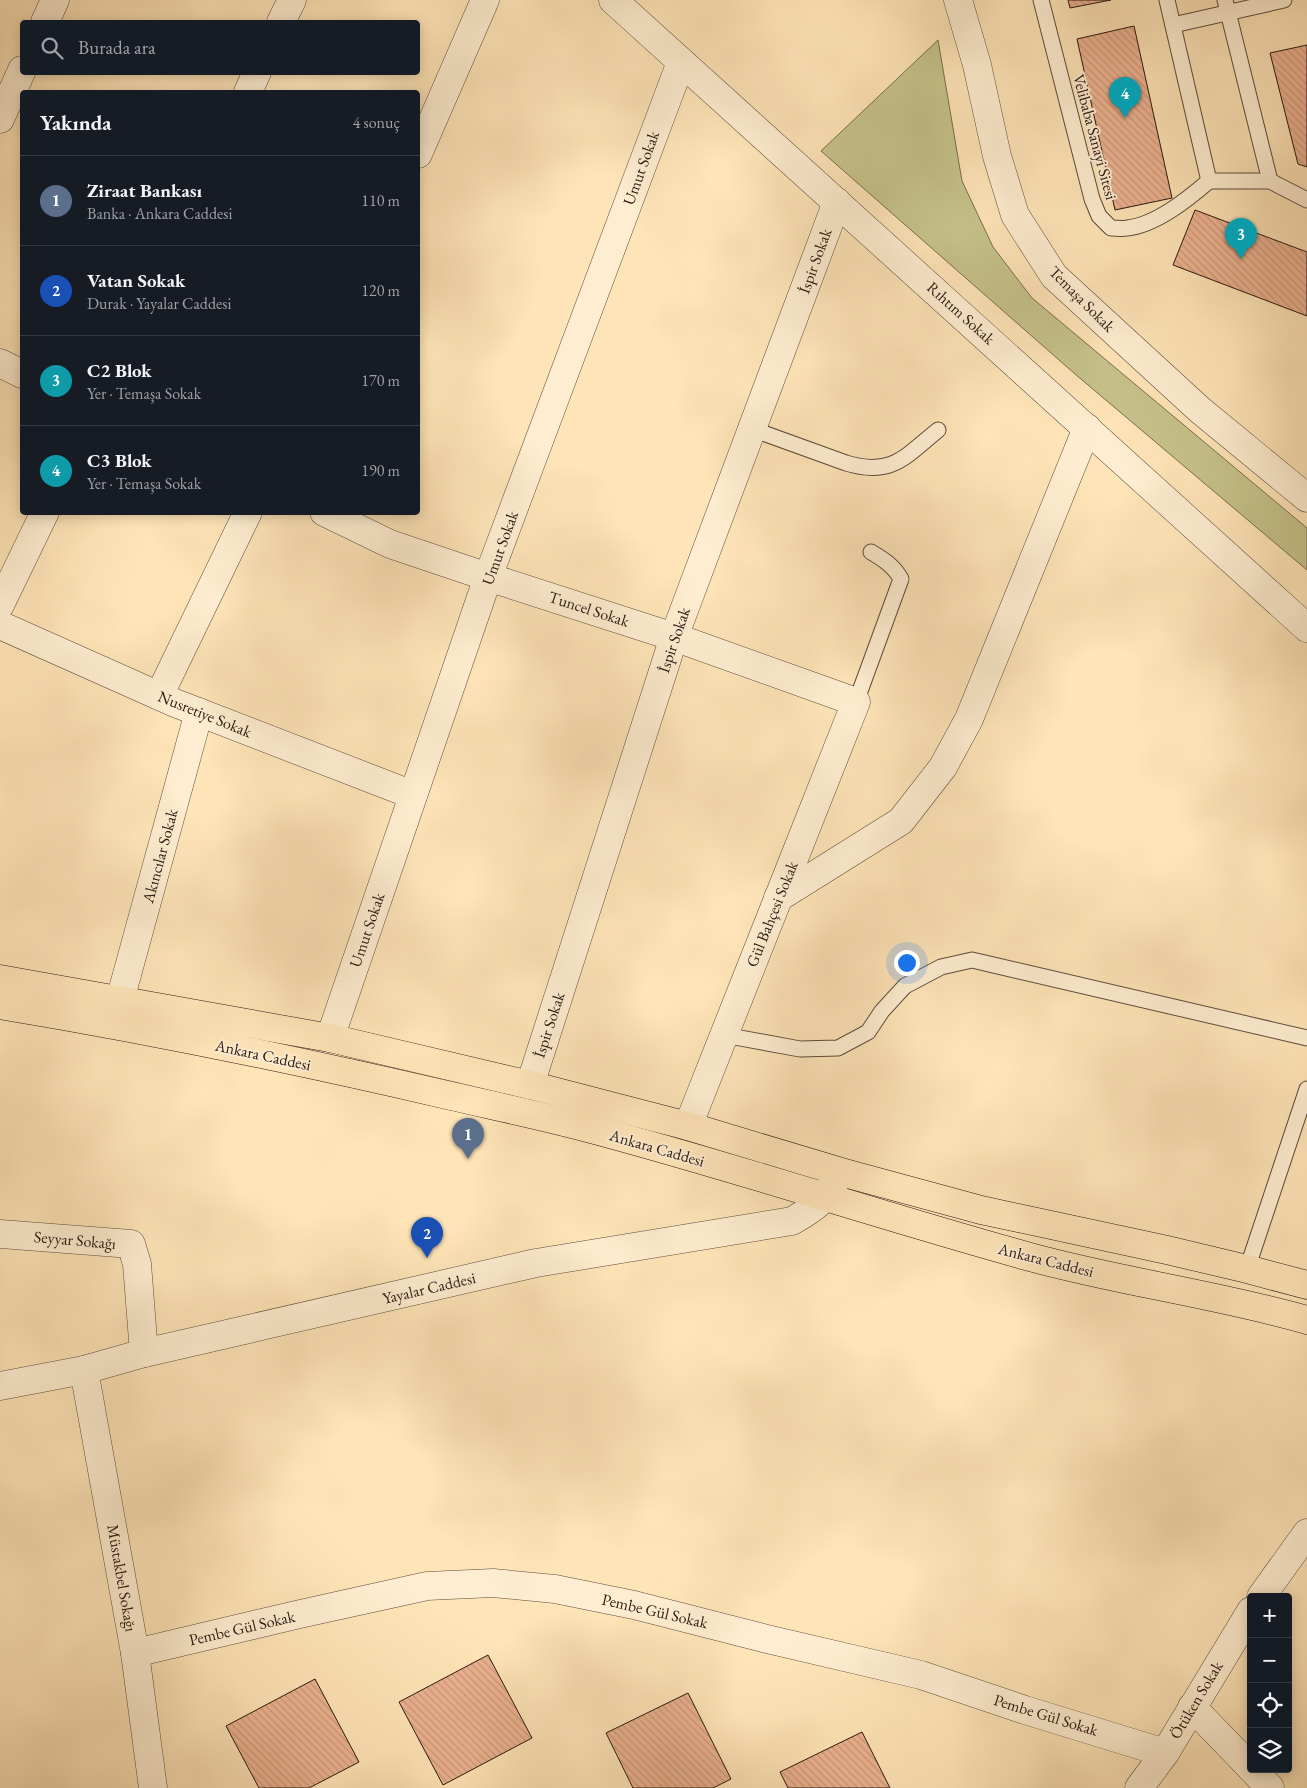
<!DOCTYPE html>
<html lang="tr">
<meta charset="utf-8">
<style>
body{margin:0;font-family:"EB Garamond",serif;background:#20242c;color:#f1f3f6}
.controls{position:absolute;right:15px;bottom:15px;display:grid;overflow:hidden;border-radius:5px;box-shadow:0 2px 12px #0003}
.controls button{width:45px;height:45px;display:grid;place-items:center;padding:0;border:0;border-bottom:1px solid #363941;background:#171b24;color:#f1f3f6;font:25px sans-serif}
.you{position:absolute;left:906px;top:962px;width:18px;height:18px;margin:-12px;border:4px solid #fff;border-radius:50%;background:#1a73e8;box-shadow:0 0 0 8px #1a73e833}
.badge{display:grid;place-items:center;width:32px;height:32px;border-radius:50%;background:#c59692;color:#fff;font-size:16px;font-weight:700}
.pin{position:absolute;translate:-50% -41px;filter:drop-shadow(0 1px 2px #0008)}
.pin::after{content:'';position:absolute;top:26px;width:18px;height:15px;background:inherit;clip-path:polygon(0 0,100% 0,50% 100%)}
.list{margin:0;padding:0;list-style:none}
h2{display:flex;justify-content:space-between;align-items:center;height:65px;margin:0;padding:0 20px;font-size:21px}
h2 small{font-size:16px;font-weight:400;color:#9ea1a6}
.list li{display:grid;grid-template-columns:32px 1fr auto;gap:15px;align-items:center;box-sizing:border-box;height:90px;padding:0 20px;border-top:1px solid #363941}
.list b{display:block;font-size:19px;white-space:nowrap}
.list p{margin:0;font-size:16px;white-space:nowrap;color:#9ea1a6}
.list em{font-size:16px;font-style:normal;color:#9ea1a6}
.icon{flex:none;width:28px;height:28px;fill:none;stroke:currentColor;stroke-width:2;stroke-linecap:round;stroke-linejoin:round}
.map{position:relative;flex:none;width:1307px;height:1788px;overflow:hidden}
.search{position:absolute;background:#171b24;box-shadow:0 2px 12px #0003;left:20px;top:20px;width:400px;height:55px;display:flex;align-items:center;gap:12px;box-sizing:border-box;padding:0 18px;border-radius:5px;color:#9ea1a6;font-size:19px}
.panel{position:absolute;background:#171b24;box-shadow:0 2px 12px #0003;left:20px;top:90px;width:400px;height:425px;border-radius:5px}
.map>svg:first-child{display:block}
.grass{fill:#c6c28a;stroke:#786d4e}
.building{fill:url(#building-back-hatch);stroke:#291812}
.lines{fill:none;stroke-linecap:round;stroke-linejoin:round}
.service-casing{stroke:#5e4b3b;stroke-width:17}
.minor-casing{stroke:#5e4b3b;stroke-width:29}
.tertiary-casing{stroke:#5e4b3b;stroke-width:29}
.primary-casing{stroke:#291812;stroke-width:29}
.service{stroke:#feedd0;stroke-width:15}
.minor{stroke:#feedd0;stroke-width:28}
.tertiary{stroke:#feedd0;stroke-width:28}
.primary{stroke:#fee4b7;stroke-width:28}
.labels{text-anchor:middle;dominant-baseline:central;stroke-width:4;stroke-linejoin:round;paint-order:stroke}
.street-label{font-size:16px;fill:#291812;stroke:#feedd0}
</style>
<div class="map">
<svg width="1307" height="1788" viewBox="0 0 1307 1788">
<defs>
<pattern id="building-back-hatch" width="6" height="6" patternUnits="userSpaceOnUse" patternTransform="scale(1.25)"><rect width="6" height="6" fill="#ecb290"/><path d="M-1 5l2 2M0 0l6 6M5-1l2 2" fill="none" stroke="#ca987b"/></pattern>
</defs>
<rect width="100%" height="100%" fill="#fee4b7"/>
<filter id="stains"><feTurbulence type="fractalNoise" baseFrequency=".004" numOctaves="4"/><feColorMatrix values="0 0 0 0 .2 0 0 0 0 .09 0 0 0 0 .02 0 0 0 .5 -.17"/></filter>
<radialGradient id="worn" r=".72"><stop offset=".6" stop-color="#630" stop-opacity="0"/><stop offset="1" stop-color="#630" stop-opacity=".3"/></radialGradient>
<!-- grass -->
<polygon class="grass" points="938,40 962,181 993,247 1032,298 1307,528 1307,570 1075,374 821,151"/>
<!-- building -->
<g class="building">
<polygon points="1068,0 1111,0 1070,8"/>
<polygon points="1134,26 1172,198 1115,210 1077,39"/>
<polygon points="1307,45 1307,167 1298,164 1270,53"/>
<polygon points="1195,210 1307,252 1307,316 1173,265"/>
<polygon points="488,1655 532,1738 443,1785 399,1702"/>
<polygon points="315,1679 359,1762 309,1788 259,1788 226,1726"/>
<polygon points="688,1693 731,1779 713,1788 633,1788 606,1733"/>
<polygon points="862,1732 890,1788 788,1788 780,1772"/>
</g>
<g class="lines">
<defs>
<g id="service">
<path d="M1041 0 1092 199 1099 216 1111 228C1117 228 1122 229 1127 228 1156 225 1188 199 1209 181"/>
<polyline points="1167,0 1209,181 1270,181 1307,200"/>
<polyline points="1225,0 1270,181"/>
<polyline points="1173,25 1284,0"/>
<path d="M752 429 846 463C891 477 905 457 938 430"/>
<path d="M856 702 901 579C894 566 883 559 871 552"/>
<polyline points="724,1035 800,1049 838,1048 868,1032 882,1011 905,986 941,967 972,960 1307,1038"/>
<polyline points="1247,1269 1307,1089"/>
</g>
<g id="minor">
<polyline points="613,0 1307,628"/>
<polyline points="958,0 977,65 997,156 1015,215 1054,276 1200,410 1307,498"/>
<polyline points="45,22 55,0"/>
<polyline points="281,22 292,0"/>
<polyline points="248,92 257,72"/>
<polyline points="0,119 22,70"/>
<polyline points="418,154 485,0"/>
<polyline points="0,363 22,374"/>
<polyline points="324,512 390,544 488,577 674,637 856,702 688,1126"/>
<polyline points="0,605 45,512"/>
<polyline points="0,625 175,703 413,795"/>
<polyline points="159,696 248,512"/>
<polyline points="778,898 901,821 943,767 969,719 1087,428"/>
<polyline points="120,1000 199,712"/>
<polyline points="330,1038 488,577 681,62"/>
<polyline points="530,1085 674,637 837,202"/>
<polyline points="0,1234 131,1244 137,1264 144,1353"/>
<polyline points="84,1370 135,1653 153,1788"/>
<polyline points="1261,1597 1307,1533"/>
<polyline points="135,1653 300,1614 427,1586 493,1583 555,1589 634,1605 767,1639 921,1675 1025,1710 1165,1753"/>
<polyline points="1192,1707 1251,1768"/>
<polyline points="1252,1769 1270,1788"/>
<polyline points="1139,1788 1165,1753 1251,1611"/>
</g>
<path id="tertiary" d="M0 1386 84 1370 144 1353 536 1263 792 1221C816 1207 823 1202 837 1178"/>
<g id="primary">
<polyline points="0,979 330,1038 530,1085 688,1126 841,1172 981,1210 1167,1250 1247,1269 1307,1285"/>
<path d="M0 1005C151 1030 301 1061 451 1096 499 1107 548 1117 595 1130 741 1169 885 1217 1030 1257 1121 1282 1216 1294 1307 1320"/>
</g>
</defs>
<!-- service casing -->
<use href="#service" class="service-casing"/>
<!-- minor casing -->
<use href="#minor" class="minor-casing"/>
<!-- tertiary casing -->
<use href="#tertiary" class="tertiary-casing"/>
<!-- primary casing -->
<use href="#primary" class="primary-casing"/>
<!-- service -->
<use href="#service" class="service"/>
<!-- minor -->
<use href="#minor" class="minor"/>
<!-- tertiary -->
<use href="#tertiary" class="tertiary"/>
<!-- primary -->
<use href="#primary" class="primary"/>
</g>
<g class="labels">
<!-- street labels -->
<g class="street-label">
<text transform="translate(1095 137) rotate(75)">Velibaba Sanayi Sitesi</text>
<text transform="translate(641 168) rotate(-70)">Umut Sokak</text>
<text transform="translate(815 261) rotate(-70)">İspir Sokak</text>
<text transform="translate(1082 299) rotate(45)">Temaşa Sokak</text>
<text transform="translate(961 313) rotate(42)">Rıhtım Sokak</text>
<text transform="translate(500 548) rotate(-70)">Umut Sokak</text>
<text transform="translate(589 609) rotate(18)">Tuncel Sokak</text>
<text transform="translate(674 640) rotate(-71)">İspir Sokak</text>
<text transform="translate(205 714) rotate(22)">Nusretiye Sokak</text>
<text transform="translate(160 856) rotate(-75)">Akıncılar Sokak</text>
<text transform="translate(772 914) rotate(-68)">Gül Bahçesi Sokak</text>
<text transform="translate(367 930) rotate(-71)">Umut Sokak</text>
<text transform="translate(549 1025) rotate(-72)">İspir Sokak</text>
<text transform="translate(263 1055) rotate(12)">Ankara Caddesi</text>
<text transform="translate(657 1148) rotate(16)">Ankara Caddesi</text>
<text transform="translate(75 1240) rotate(5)">Seyyar Sokağı</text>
<text transform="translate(1046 1260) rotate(14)">Ankara Caddesi</text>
<text transform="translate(429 1288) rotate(-13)">Yayalar Caddesi</text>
<text transform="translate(122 1578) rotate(80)">Müstakbel Sokağı</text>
<text transform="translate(655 1611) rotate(13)">Pembe Gül Sokak</text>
<text transform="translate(242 1628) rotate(-13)">Pembe Gül Sokak</text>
<text transform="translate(1196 1700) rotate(-59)">Ötüken Sokak</text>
<text transform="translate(1046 1715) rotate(17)">Pembe Gül Sokak</text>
</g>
</g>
<rect width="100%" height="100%" filter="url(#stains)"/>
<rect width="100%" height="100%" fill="url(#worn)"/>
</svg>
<div class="controls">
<button>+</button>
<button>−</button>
<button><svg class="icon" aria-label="locate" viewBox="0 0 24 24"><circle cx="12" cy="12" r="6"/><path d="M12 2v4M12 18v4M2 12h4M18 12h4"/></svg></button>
<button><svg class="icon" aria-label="layers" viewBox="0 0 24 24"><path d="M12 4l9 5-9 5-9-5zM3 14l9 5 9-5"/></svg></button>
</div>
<div class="you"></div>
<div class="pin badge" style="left:468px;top:1159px;background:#5c6f8a">1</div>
<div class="pin badge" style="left:427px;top:1258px;background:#1a4fb4">2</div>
<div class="pin badge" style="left:1241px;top:259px;background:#0f9aa8">3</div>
<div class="pin badge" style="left:1125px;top:118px;background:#0f9aa8">4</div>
<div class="search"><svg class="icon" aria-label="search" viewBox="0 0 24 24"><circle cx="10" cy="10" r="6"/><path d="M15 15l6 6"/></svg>Burada ara</div>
<section class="panel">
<h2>Yakında<small>4 sonuç</small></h2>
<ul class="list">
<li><span class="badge" style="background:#5c6f8a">1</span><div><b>Ziraat Bankası</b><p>Banka · Ankara Caddesi</p></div><em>110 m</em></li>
<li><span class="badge" style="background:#1a4fb4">2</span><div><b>Vatan Sokak</b><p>Durak · Yayalar Caddesi</p></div><em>120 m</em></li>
<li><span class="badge" style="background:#0f9aa8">3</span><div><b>C2 Blok</b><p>Yer · Temaşa Sokak</p></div><em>170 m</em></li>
<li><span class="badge" style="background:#0f9aa8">4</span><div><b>C3 Blok</b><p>Yer · Temaşa Sokak</p></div><em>190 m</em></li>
</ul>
</section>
</div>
